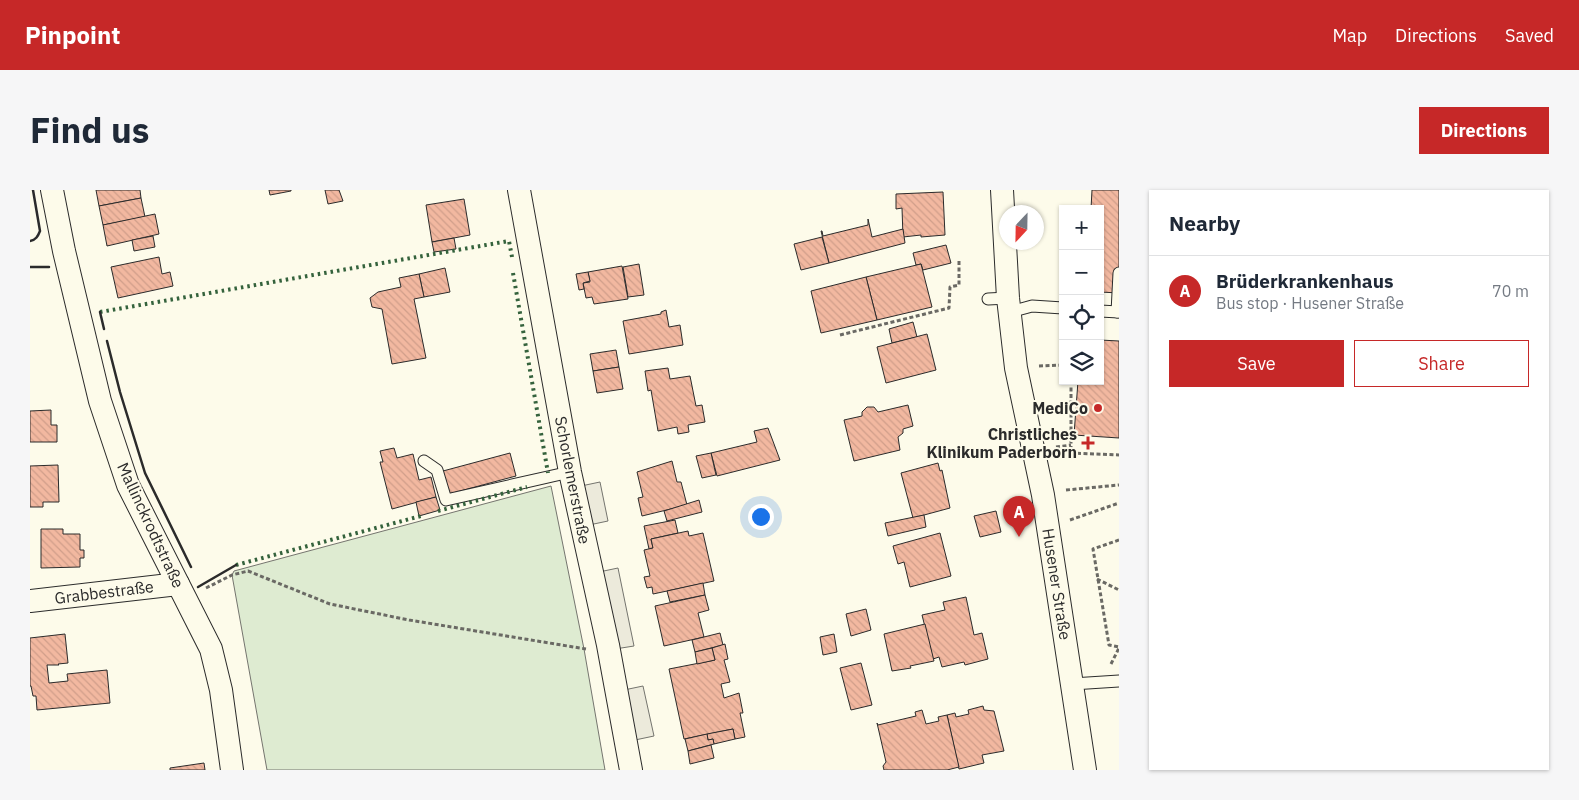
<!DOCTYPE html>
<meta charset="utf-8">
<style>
body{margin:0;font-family:"IBM Plex Sans",sans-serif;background:#f6f6f7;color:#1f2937}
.controls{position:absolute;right:15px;top:15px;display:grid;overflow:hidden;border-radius:0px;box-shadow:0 1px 4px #0004}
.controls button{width:45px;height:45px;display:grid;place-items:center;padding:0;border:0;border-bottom:1px solid #e0e1e3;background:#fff;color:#1f2937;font:25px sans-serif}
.compass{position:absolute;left:969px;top:15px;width:45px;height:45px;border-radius:50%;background:#fff;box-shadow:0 1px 4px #0004;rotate:202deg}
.you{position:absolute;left:730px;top:326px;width:18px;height:18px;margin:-12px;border:4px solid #fff;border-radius:50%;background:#1a73e8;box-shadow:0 0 0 8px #1a73e833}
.badge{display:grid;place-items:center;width:32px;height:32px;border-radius:50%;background:#c62828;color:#fff;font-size:16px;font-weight:700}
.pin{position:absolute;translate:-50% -41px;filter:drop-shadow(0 1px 2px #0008)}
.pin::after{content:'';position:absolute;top:26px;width:18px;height:15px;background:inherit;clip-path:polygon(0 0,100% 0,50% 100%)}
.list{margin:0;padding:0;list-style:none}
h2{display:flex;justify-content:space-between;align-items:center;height:65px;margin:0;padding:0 20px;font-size:21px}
h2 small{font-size:16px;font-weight:400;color:#747a83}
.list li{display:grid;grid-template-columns:32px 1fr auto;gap:15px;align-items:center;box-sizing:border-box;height:70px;padding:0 20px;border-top:1px solid #e0e1e3}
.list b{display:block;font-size:19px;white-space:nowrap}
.list p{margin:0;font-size:16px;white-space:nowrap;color:#747a83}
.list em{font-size:16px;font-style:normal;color:#747a83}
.actions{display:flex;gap:10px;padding:15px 20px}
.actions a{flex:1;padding:11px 0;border:1px solid #c62828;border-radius:0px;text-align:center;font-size:18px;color:#c62828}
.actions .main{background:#c62828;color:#fff}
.icon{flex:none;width:28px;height:28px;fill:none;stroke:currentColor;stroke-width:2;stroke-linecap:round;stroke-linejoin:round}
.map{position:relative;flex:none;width:1089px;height:580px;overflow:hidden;border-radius:0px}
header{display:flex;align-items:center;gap:30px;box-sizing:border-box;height:70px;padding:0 25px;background:#c62828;color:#fff}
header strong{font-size:24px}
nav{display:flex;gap:28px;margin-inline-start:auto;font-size:18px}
.intro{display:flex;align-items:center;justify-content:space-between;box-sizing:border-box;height:120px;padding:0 30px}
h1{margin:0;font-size:35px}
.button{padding:12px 22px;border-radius:0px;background:#c62828;color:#fff;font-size:18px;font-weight:700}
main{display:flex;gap:30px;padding:0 30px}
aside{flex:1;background:#fff;border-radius:0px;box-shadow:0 1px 4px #0004}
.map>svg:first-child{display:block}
.pitch{fill:#deebd1;stroke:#74746e}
.parking{fill:#eceadb;stroke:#74746e}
.building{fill:url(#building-back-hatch);stroke:#2b2b2b}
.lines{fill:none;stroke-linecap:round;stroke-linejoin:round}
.service-casing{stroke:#2b2b2b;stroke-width:13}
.minor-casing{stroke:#2b2b2b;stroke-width:24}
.path{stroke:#6a6964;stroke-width:3;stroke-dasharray:4 2.5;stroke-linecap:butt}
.service{stroke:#fdfbea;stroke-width:11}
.minor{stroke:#fdfbea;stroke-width:22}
.hedge{stroke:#34623c;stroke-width:4;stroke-dasharray:2.5 4;stroke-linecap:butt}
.wall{stroke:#2b2b2b;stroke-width:2.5}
.poi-dot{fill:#c62828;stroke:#fdfbea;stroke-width:2}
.labels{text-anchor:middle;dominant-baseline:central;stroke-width:4;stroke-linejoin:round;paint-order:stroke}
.poi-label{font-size:16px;font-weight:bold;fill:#2b2b2b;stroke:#fdfbea;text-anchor:end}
.street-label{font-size:16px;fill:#2b2b2b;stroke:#fdfbea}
</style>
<header>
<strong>Pinpoint</strong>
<nav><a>Map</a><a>Directions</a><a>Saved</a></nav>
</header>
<div class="intro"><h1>Find us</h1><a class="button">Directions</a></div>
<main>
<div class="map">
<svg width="1089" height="580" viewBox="0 0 1089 580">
<defs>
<pattern id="building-back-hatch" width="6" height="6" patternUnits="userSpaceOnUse" patternTransform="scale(1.25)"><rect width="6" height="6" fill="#f2b8a0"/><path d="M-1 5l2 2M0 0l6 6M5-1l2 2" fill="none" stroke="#d09e8a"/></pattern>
</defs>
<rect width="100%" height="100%" fill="#fdfbea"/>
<!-- pitch -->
<polygon class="pitch" points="521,296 554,459 575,580 237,580 202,385 204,381"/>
<!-- parking -->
<g class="parking">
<polygon points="570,292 578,331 559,335 551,296"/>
<polygon points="588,378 604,456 585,459 569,382"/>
<polygon points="613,496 624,546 605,550 594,500"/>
</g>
<!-- building -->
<g class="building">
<polygon points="66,0 110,0 111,8 69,16"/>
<polygon points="239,0 261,0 261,1 240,5"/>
<polygon points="295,0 309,0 313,11 298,14"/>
<polygon points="1062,0 1089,0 1089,103 1070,102 1070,19 1061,19"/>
<polygon points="913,2 915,45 891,47 891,45 873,47 872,18 866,19 866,4"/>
<polygon points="111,8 115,27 73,35 69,16"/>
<polygon points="434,9 440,45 402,52 396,15"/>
<polygon points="125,24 129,44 77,56 73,35"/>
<polygon points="838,29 842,47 873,39 875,53 799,73 791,41 792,41 793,46 838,35"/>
<polygon points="123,46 125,57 104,61 102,50"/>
<polygon points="792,47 799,73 771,80 764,54"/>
<polygon points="424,48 426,59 404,62 402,52"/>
<polygon points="916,55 921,73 893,80 891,74 886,75 883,63"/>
<polygon points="129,67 132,84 140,82 143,96 88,108 81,77"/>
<polygon points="609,74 614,105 598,107 593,77"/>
<polygon points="891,74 902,117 847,130 836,87"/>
<polygon points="592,76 598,109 564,114 562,107 556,108 553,93 560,92 558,82"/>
<polygon points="415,78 420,102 394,107 389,84"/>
<polygon points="558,82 560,91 553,93 554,99 549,100 546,84"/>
<polygon points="389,84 394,107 384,109 396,168 362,174 352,119 342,117 340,108 348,102 371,97 369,88"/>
<polygon points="836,87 847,130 791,143 781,101"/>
<polygon points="636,120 639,137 650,135 653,155 599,164 593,131 631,124 631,122"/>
<polygon points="883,132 887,147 862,153 859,139"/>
<polygon points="897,144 906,180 856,193 847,157"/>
<polygon points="1070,150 1089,151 1089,248 1044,245 1048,191 1070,191"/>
<polygon points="586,160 589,177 563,181 560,164"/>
<polygon points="589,177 593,199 567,203 563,181"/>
<polygon points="638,178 640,189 660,186 666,216 672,215 675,232 658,235 659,242 648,244 647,237 628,241 621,200 618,201 615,181"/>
<polygon points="878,215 883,236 873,239 873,243 868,247 870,260 824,271 814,230 832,226 832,222 837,217 844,217 848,222"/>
<polygon points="21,220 21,235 27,235 27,252 0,252 0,221"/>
<polygon points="738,238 750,270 687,286 681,263 727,252 724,241"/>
<polygon points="364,258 367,268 383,264 389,290 401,287 406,307 362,319 350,272 353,272 350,261"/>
<polygon points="480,263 486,286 419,304 413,281"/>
<polygon points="681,263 686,285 672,288 666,266"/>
<polygon points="642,271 647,292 651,292 657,315 612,326 608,308 613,307 607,282"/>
<polygon points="908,273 910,281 912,280 920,318 883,328 871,283"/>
<polygon points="28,275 29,312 13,312 13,317 0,317 0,276"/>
<polygon points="406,307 410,320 389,326 386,312"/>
<polygon points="669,310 672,322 637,331 634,321"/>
<polygon points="966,321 971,342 950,347 944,326"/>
<polygon points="894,325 896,337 858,346 855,333"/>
<polygon points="645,330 648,343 621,349 623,358 619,359 614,336"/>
<polygon points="11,339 33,339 33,344 50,344 50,360 54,360 54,368 50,368 50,377 11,378"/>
<polygon points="658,341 659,346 673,343 684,391 623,404 622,397 617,398 614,387 620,386 614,360 623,358 621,349"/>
<polygon points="910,343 921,386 880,397 874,372 868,374 863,356"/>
<polygon points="673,393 675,405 640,412 637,401"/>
<polygon points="675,405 679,420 668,423 674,447 634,456 625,416"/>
<polygon points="936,407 944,445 952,443 958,469 935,475 934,472 912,477 909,467 903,469 892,425 915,420 913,412"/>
<polygon points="836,419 841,440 821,446 816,424"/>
<polygon points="895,434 904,471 880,476 881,478 862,481 854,444"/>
<polygon points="690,443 693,455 665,462 662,450"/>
<polygon points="35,444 38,473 28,474 29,475 17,475 19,493 38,491 37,484 77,480 80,513 7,520 6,506 3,506 1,496 0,496 0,448"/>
<polygon points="804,444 807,462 793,465 790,447"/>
<polygon points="695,454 698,469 694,470 700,492 691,494 694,508 709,503 713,523 710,523 715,547 705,549 703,539 654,549 639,479 685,470 682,458"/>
<polygon points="682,458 685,470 667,474 665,462"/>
<polygon points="831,473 842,515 821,520 810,478"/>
<polygon points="953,516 954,520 964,521 974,561 952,565 954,573 929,579 917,525 925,523 926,527 939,524 938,520"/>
<polygon points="892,520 896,534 909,531 908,527 917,525 929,577 917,580 854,580 853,576 856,572 847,533 848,535 886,526 885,522"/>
<polygon points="703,539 705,549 684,554 683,549 678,550 677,544"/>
<polygon points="677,544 678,550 683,549 684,554 658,561 655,549"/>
<polygon points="681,555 684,568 660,574 658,561"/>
<polygon points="174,573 175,580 140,580 140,578"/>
</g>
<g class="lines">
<defs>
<g id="service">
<polyline points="958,109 978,108"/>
<polyline points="1070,121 1089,122"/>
<polyline points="980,122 1002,116 1033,118"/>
<polyline points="1087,122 1089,83"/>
<polyline points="394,271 407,280 416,310 540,282"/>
<polyline points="1042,494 1089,491"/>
</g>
<g id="minor">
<polyline points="22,0 34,61 70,211 98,295 181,459 191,500 202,580"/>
<polyline points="489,0 540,282 578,455 601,580"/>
<polyline points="972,0 978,108 986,178 1013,305 1055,580"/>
<polyline points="0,411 148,394"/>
</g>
</defs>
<!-- service casing -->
<use href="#service" class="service-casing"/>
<!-- minor casing -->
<use href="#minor" class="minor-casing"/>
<!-- path -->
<g class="path">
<polyline points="810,145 919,118 920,97 929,95 929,71"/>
<polyline points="1009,176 1033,175"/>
<polyline points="1041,191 1041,263 1089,265"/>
<polyline points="1026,257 1041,255"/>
<polyline points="1036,300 1089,295"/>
<polyline points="1040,330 1089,313"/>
<polyline points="1089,350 1063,359 1079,455 1089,457"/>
<polyline points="1067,389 1089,400"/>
<polyline points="176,398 202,385 218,381 300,414 379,430 556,459"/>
<polyline points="1081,474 1089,458"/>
</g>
<!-- service -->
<use href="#service" class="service"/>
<!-- minor -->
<use href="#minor" class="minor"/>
<!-- hedge -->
<g class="hedge">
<polyline points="483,83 518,283"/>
<polyline points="70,122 479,51 482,67"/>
<polyline points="408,321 497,297"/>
<polyline points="206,375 391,326"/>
</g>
<!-- wall -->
<g class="wall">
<path d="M0 51C6 50 8 46 10 41L3 0"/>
<polyline points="0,77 19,77"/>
<polyline points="70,122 74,139"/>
<polyline points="77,151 90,202 115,283 161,377"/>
<polyline points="168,397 206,375"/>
</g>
</g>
<!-- markers -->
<g class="poi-dot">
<circle cx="1068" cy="218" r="5"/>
<path d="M1055.5 245.5h5v5h5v5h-5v5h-5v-5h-5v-5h5z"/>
</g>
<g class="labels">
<!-- poi labels -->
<g class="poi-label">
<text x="1058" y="218">MediCo</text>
<text x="1047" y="244">Christliches<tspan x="1047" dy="18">Klinikum Paderborn</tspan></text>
</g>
<!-- street labels -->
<g class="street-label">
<text transform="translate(543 290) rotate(79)">Schorlemerstraße</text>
<text transform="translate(121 335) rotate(65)">Mallinckrodtstraße</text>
<text transform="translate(1027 394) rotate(81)">Husener Straße</text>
<text transform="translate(74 402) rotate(-7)">Grabbestraße</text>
</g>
</g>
</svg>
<div class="controls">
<button>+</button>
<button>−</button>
<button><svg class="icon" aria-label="locate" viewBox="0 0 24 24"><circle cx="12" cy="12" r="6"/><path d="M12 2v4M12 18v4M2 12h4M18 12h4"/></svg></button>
<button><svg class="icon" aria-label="layers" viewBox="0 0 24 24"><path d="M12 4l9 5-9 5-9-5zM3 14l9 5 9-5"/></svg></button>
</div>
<svg class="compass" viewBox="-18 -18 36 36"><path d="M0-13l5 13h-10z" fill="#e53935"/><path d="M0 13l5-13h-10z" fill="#747a83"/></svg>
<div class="you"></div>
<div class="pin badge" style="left:989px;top:347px">A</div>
</div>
<aside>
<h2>Nearby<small></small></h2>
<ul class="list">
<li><span class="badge">A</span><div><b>Brüderkrankenhaus</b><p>Bus stop · Husener Straße</p></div><em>70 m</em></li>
</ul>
<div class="actions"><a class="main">Save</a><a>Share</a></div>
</aside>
</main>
